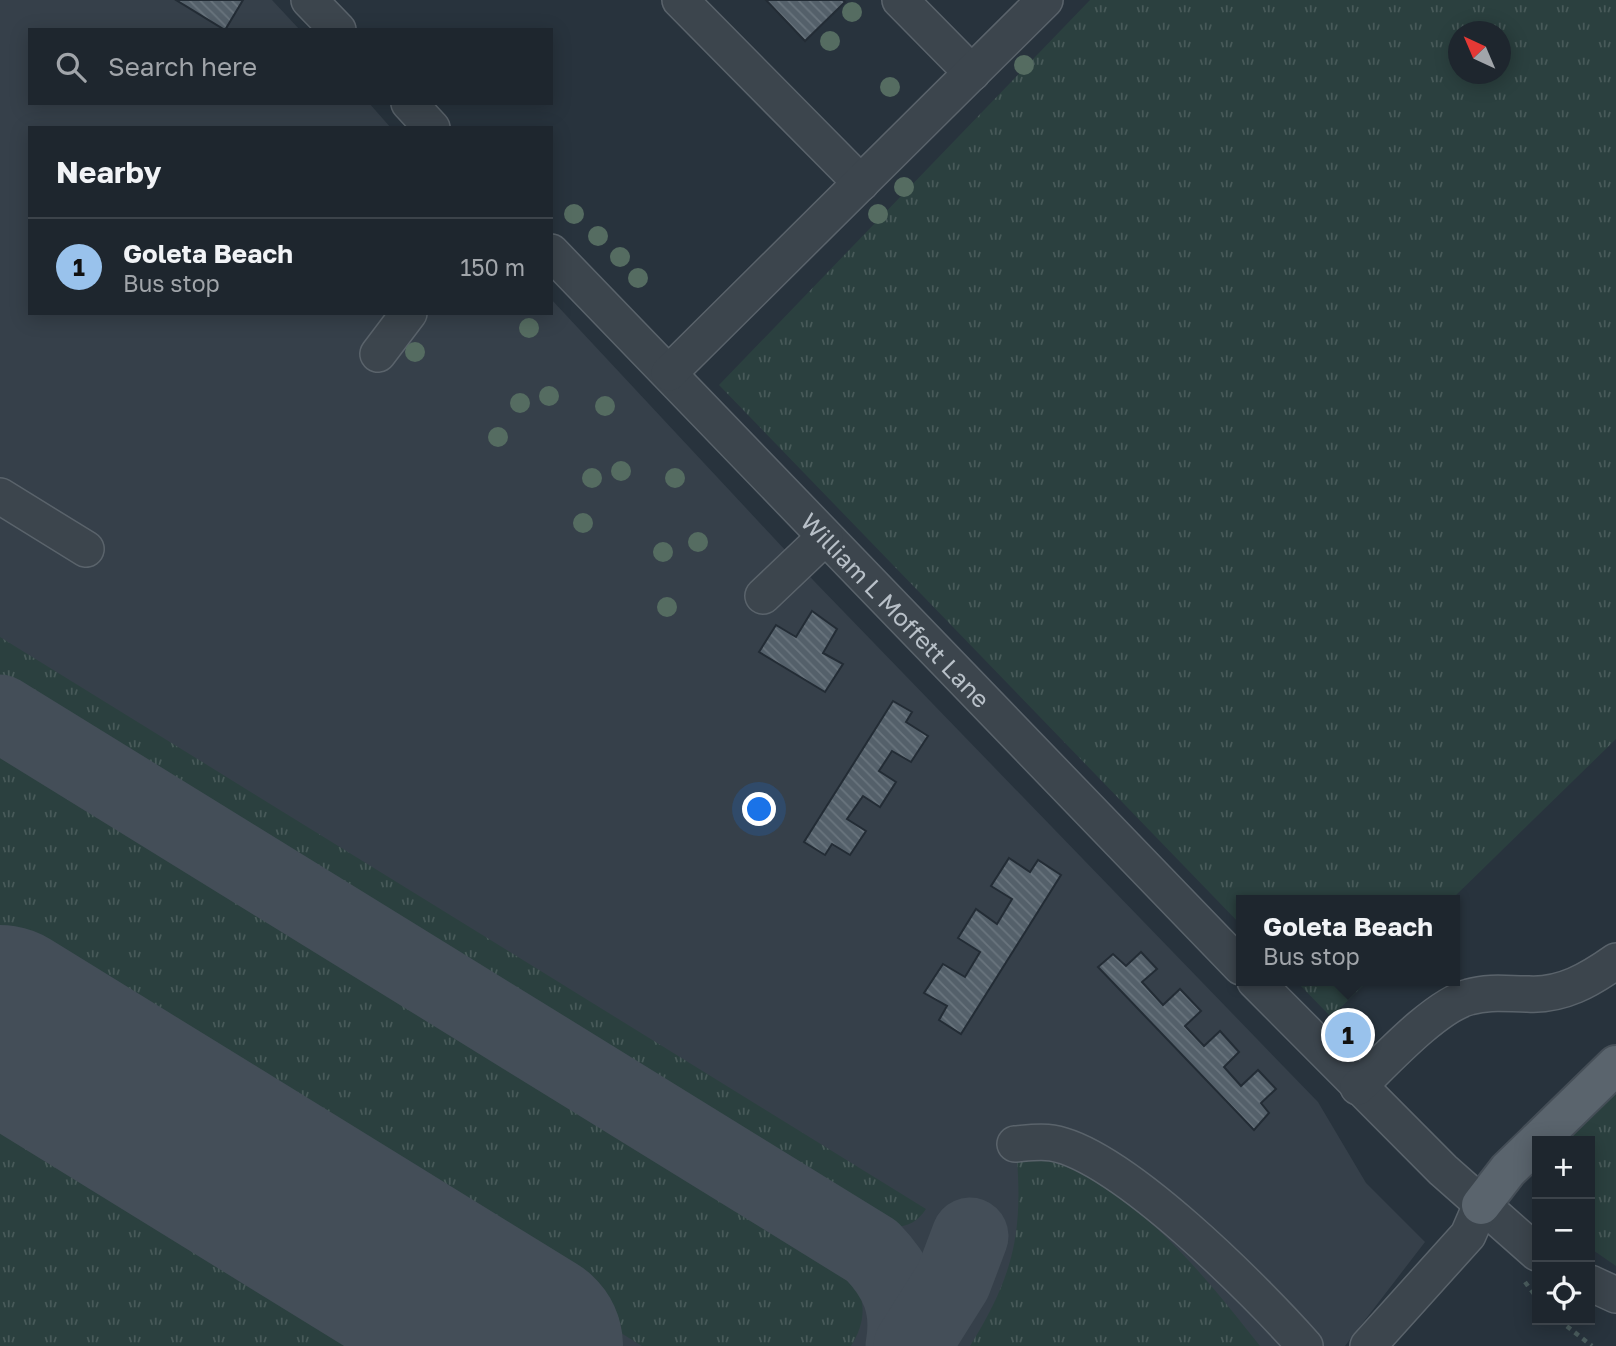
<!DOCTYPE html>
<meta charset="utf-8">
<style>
body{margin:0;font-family:"Golos Text",sans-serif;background:#262e36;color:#f1f3f6}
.controls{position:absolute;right:21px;bottom:21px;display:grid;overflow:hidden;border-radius:0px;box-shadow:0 4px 18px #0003}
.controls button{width:63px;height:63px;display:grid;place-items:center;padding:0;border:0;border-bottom:2px solid #3c434a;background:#1e262e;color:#f1f3f6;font:35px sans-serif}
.compass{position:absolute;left:1448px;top:21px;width:63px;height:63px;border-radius:50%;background:#1e262e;box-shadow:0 4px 18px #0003;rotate:316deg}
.you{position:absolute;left:760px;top:810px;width:24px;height:24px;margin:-18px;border:5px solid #fff;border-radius:50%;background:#1a73e8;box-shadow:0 0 0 10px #1a73e833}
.badge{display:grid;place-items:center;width:46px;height:46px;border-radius:50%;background:#99c2ec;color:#111;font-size:23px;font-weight:700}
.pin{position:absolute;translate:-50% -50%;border:4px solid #fff;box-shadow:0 2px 7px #0006}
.popup{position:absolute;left:1236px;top:895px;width:224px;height:91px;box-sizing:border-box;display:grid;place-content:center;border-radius:0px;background:#1e262e;filter:drop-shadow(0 2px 5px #0005);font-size:23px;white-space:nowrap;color:#a1a5aa}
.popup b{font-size:26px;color:#f1f3f6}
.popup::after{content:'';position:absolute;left:50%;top:100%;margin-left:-14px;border:14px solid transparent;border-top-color:#1e262e}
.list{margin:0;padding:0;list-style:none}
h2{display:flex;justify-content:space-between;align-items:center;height:91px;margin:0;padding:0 28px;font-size:30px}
h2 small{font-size:23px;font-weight:400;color:#a1a5aa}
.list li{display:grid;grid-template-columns:46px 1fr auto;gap:21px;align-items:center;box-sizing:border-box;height:98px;padding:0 28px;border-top:2px solid #3c434a}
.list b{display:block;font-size:26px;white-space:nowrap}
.list p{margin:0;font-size:23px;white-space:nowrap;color:#a1a5aa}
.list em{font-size:23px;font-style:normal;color:#a1a5aa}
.icon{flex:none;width:38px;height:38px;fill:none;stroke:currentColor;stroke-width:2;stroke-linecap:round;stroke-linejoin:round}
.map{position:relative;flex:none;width:1616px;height:1346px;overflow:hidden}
.search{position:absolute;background:#1e262e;box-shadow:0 4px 18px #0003;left:28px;top:28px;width:525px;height:77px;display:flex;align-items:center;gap:18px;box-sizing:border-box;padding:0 24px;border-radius:0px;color:#a1a5aa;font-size:26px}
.panel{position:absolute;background:#1e262e;box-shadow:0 4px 18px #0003;left:28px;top:126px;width:525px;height:189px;border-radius:0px}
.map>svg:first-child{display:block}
.airport{fill:#36404a}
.grass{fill:url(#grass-tufts);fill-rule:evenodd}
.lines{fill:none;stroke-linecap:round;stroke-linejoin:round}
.taxiway{stroke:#444e58;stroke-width:77}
.runway{stroke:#444e58;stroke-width:192}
.building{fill:url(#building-back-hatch);stroke:#232c35;stroke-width:2}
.minor-casing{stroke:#5a636b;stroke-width:38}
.major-casing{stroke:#454e57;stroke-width:42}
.path{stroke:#4a5c5d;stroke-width:4.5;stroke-dasharray:5 5;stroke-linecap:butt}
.minor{stroke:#3c454d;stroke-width:35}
.major{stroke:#5a646d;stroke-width:38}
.tree{fill:#556c61}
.labels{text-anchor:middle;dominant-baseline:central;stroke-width:7;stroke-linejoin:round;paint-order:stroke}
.street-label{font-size:24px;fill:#b8c0c8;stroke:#212a33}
</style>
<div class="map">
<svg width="1616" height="1346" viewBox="0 0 1616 1346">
<defs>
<pattern id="grass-tufts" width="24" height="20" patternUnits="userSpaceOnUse" patternTransform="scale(1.75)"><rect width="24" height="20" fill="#2b403f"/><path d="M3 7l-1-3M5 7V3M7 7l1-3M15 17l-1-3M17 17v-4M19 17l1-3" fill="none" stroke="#485a59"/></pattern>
<pattern id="building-back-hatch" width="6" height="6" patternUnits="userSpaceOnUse" patternTransform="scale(1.75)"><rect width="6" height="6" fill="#54606a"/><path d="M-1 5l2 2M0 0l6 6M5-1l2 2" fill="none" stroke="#6a757e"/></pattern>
</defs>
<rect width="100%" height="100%" fill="#28333d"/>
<!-- airport -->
<polygon class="airport" points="0,0 272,0 300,30 30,30 30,103 369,103 391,128 30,128 30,313 551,313 551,299 814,581 1318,1102 1366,1183 1425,1242 1345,1346 0,1346"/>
<!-- grass -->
<g class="grass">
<path d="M1090 0H1616V739L1451 900H1241V925L719 385ZM1458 32H1500V74H1458Z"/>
<path d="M0 637 926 1209C897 1253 845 1204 813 1184L0 682Z"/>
<path d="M0 746 841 1265C865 1289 870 1316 851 1346H642L0 951Z"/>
<polygon points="1296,981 1368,981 1331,1017"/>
<polygon points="0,1079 432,1346 0,1346"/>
<polygon points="1616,1091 1616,1266 1590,1248 1590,1141 1565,1141"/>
<path d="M1042 1159C1131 1181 1206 1278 1260 1346H970C1011 1280 1023 1237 1017 1160Z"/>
</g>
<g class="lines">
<!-- taxiway -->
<g class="taxiway">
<path d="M0 713 872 1251C899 1279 911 1307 904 1346"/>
<polyline points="912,1346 953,1281 970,1236"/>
</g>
<!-- runway -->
<polyline class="runway" points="0,1021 527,1346"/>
</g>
<!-- building -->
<g class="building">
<polygon points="176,0 243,0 225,30"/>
<polygon points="766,0 843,0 845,2 805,41"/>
<polygon points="812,611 837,629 823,653 843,664 825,692 759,652 776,625 796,637"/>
<polygon points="893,701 912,712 906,722 928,736 911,762 892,751 879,771 896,782 880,807 863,796 847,819 866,831 850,855 832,844 825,855 804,842"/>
<polygon points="1009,858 1030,872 1038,860 1061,875 961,1034 939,1020 947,1006 924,993 943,964 965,977 980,952 958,938 976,909 997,924 1012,899 991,886"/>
<polygon points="1141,952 1157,969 1142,982 1163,1005 1180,989 1201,1011 1185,1026 1204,1046 1220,1031 1239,1052 1224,1067 1241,1086 1258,1070 1276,1089 1261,1103 1269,1113 1254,1130 1098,967 1113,954 1126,966"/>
</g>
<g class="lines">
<defs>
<g id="minor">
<polyline points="309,0 338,30"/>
<polyline points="680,0 861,183"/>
<polyline points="900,0 972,73"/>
<polyline points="409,103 432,128"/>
<path id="s1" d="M551 252 1241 967"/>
<polyline points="378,354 409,313"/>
<polyline points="669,373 1045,0"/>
<polyline points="0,496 86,549"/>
<polyline points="763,596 825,537"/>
<polyline points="1255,981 1443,1170 1537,1253"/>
<path d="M1358 1087C1384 1062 1435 1006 1469 997 1489 991 1508 994 1528 994 1562 996 1589 980 1616 961"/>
<path d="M1015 1144C1027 1143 1040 1141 1052 1143 1121 1154 1258 1293 1305 1346"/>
<polyline points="1590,1283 1616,1295"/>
<polyline points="1368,1346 1468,1235 1481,1205"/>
</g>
<g id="major">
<polyline points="1538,1141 1616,1065"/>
<polyline points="1481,1205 1508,1170 1537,1142"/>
</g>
</defs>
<!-- minor casing -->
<use href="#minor" class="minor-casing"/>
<!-- major casing -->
<use href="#major" class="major-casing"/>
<!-- path -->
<g class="path">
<polyline points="1525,1282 1537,1298"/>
<polyline points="1559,1320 1592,1346"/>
</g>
<!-- minor -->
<use href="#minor" class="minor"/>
<!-- major -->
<use href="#major" class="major"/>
</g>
<!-- trees -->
<g class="tree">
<circle cx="852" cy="12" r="10"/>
<circle cx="830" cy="41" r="10"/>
<circle cx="1024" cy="65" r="10"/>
<circle cx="890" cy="87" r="10"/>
<circle cx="904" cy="187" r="10"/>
<circle cx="574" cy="214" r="10"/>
<circle cx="878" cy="214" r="10"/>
<circle cx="598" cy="236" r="10"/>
<circle cx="620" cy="257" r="10"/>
<circle cx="638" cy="278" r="10"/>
<circle cx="529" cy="328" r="10"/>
<circle cx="415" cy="352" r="10"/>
<circle cx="549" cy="396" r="10"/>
<circle cx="520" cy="403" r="10"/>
<circle cx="605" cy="406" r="10"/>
<circle cx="498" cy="437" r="10"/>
<circle cx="621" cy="471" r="10"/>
<circle cx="592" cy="478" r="10"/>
<circle cx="675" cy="478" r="10"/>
<circle cx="583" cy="523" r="10"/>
<circle cx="698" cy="542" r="10"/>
<circle cx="663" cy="552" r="10"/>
<circle cx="667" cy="607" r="10"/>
</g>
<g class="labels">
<!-- street labels -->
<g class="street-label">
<text stroke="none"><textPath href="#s1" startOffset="497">William L Moffett Lane</textPath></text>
</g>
</g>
</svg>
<div class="controls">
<button>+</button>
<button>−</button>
<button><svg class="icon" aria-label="locate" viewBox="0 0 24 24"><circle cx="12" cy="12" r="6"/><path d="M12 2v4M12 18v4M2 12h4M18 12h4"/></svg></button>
</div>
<svg class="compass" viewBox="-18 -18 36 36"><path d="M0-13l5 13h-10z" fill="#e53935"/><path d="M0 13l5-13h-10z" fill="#a1a5aa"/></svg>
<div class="you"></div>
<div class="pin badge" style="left:1348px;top:1035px">1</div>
<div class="popup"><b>Goleta Beach</b>Bus stop</div>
<div class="search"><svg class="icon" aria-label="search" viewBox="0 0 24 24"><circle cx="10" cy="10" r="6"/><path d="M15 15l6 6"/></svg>Search here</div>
<section class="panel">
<h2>Nearby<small></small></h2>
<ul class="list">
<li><span class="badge">1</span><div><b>Goleta Beach</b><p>Bus stop</p></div><em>150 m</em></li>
</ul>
</section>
</div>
